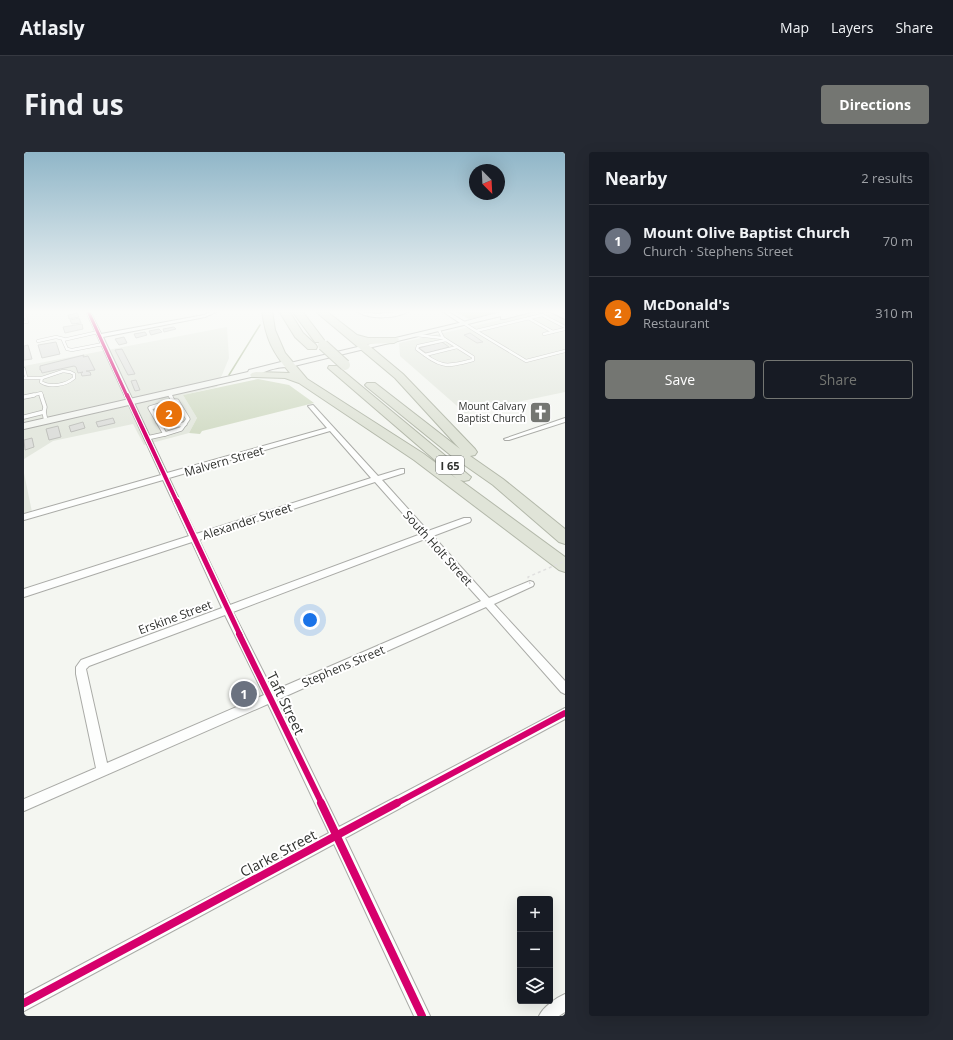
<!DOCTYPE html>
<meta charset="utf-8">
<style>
body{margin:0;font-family:"Open Sans",sans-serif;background:#242831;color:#f1f3f6}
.controls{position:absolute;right:12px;bottom:12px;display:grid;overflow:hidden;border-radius:4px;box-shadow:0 4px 16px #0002}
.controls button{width:36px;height:36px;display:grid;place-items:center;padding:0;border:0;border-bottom:1px solid #363941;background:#171b24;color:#f1f3f6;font:20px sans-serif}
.compass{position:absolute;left:445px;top:12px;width:36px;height:36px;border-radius:50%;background:#171b24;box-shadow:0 4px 16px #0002;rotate:156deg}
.you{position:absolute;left:286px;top:468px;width:14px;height:14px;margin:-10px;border:3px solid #fff;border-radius:50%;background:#1a73e8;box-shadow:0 0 0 6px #1a73e833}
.badge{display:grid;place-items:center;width:26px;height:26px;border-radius:50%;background:#747672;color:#fff;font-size:13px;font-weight:700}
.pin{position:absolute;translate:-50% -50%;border:2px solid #fff;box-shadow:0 1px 4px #0006}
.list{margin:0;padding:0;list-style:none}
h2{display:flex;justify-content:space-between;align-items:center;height:52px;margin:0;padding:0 16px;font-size:17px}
h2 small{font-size:13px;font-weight:400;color:#9ea1a6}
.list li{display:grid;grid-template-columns:26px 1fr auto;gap:12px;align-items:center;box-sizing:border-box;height:72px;padding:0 16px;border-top:1px solid #363941}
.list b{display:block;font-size:15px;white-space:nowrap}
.list p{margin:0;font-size:13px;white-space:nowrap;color:#9ea1a6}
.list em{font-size:13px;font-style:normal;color:#9ea1a6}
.actions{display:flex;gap:8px;padding:12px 16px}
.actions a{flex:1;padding:9px 0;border:1px solid #747672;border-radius:4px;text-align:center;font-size:14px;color:#747672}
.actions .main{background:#747672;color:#fff}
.icon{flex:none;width:22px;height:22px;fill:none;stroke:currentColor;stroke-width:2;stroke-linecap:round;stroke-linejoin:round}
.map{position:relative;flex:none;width:541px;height:864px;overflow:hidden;border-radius:4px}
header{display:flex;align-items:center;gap:24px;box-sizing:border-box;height:56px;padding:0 20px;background:#171b24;border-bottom:1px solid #363941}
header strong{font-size:19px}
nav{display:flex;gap:22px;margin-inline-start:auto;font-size:14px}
.intro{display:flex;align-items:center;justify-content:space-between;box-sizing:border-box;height:96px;padding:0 24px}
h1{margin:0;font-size:28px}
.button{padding:10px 18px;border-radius:4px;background:#747672;color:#fff;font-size:14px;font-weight:700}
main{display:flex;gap:24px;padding:0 24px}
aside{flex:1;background:#171b24;border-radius:4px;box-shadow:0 4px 16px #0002}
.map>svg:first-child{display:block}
.built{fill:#e4e8df}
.green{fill:#d4ddc8}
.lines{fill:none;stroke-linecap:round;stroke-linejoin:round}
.stream{stroke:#acba98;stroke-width:1.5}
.building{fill:#dedfdc;stroke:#c0c1bd}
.lane-far1-casing{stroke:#aaaba7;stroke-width:3.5}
.lane-casing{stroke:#aaaba7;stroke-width:5}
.street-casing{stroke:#aaaba7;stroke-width:2}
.secondary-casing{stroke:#aaaba7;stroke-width:2}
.highway-casing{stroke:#b3b8aa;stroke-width:2}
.lane-far1{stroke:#fdfefd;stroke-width:2.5}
.lane{stroke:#fdfefd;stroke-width:3.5}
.street{fill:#fdfefd;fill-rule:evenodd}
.secondary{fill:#f4f6f2;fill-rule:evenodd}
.highway{fill:#e0e4d8;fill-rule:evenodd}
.highway-bridge-casing{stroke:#b3b8aa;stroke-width:12;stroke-linecap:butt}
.path-bridge{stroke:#e0e0df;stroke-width:1.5;stroke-dasharray:3 3;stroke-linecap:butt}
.highway-bridge{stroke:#e0e4d8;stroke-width:10}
.cycleway-far4-casing{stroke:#fff;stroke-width:4.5}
.cycleway-far3-casing{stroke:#fff;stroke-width:6}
.cycleway-far2-casing{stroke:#fff;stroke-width:8}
.cycleway-far1-casing{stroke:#fff;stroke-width:8}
.cycleway-casing{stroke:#fff;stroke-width:10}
.cycleway-far4{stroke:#d6006c;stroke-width:3}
.cycleway-far3{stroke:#d6006c;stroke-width:4}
.cycleway-far2{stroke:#d6006c;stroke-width:5}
.cycleway-far1{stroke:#d6006c;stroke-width:6}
.cycleway{stroke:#d6006c;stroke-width:8}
.labels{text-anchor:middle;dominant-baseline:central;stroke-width:4;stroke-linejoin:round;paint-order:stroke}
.far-poi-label{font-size:10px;fill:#2f312e;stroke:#fff;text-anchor:end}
.shield{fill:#fff;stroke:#6d6f6d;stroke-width:1}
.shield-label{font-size:11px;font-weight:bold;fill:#2f312e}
.street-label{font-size:12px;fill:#2f312e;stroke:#fff}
.near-street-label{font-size:14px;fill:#2f312e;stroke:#fff}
</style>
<header>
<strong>Atlasly</strong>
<nav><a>Map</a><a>Layers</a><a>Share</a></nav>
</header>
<div class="intro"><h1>Find us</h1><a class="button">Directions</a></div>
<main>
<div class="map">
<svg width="541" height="864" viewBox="0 0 541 864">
<rect width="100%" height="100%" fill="#f4f6f1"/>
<!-- built -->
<g class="built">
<polygon points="515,159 534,159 541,162 541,240 441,261 376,204 375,191"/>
<polygon points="203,175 205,206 193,235 159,243 173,266 165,281 120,293 109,272 29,289 0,307 0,214"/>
<polygon points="0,321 8,360 0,362"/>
</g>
<!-- green -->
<g class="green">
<polygon points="430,159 480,159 445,167"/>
<polygon points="234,227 265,233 290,251 178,279 176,282 165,281 173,266 159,243"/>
</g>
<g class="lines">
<!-- stream -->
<polyline class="stream" points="205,223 236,173"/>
</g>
<!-- building -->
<g class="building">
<polygon points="53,161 55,165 45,167 44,163"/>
<polygon points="55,166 57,171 48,172 46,168"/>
<polygon points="58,172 59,177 41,181 39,175"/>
<polygon points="150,175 152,177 140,180 139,177"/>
<polygon points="135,177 138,180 127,183 125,179"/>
<polygon points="121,180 123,183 112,186 110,182"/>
<polygon points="446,181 459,190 453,191 440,183"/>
<polygon points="100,185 103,191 95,193 91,187"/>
<polygon points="32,190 36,202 18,206 14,193"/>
<polygon points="418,190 425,195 402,201 395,196"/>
<polygon points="4,193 8,207 0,208 0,194"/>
<polygon points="98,197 111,222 104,223 91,198"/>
<polygon points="60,203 59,205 64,204 71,218 62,219 66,220 67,223 58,224 57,221 59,220 54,221 52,215 50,214 18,221 17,218 16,218 16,214"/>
<polygon points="112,228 116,238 111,239 107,229"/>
<polygon points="89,266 91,271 74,275 72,270"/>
<polygon points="59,270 61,276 47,280 45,274"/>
<polygon points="34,274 37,285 25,288 22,277"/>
<polygon points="8,286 10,295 1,298 0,288"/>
</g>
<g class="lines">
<defs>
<g id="lane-far1">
<polyline points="0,161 3,170 0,170"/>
<polyline points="504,166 529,180"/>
<polyline points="441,172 452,179 518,163 541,175"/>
<polyline points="452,179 502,209 541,199"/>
<polyline points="74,180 39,188 43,197 48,198 79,192"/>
<polyline points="520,182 541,177"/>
<polyline points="392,183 419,186 415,178"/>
<polyline points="419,186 422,188"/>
<path d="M422 188 449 205V208C420 216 417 215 393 197L394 194Z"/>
<polyline points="14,189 32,185 40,187"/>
<polyline points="401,203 433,195"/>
<polyline points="0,217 2,225"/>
<path d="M39 219 46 220 50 222V226C42 233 26 236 17 230L18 226Z"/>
<polyline points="0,226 18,226"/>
<polyline points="145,240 147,244"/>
<polyline points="6,244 17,241 18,244"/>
</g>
<g id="lane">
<polyline points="17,243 21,255 20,260"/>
<polyline points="146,243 149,249"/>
<polyline points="0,245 10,243"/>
<polygon points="149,249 153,249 164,267 157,277 141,282 126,256"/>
<polyline points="0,265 20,260 22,269"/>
<polyline points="134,270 153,273 161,272"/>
<polyline points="123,286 141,282"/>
</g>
<g id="street">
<path d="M62 159H66L77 182 180 163 188 159H194L181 165 79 185 143 321 303 276 284 254 289 253 354 324 377 317H380V321L358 328 404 379 440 366H446L447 368 446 370 409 384 465 446 506 429 509 430 510 432 509 434 470 452 541 529V542L537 540 462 455 253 548 315 675 541 556V567L321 686 406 864H390L310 692 0 859V843L305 681 244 552 0 659V647L72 616 52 522V515L57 508 198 456 168 390 0 445V437L165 384 139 328 0 368V362L137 323ZM306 279 347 326 172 382 145 326ZM351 330 397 382 206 453 175 388ZM401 387 457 449 249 539 209 460ZM201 463 240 543 83 611 62 517 65 514Z"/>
<path d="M332 159 352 162 385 159C372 167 345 168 332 159Z"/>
<polygon points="418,159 423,159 444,172 439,173"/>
<polygon points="541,266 541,270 485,288 481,288 480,287"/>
<path d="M541 842V860L535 864H515C519 855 532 846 541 842Z"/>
</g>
<g id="secondary">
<path d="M480 159H492L491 160 510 159 480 167H477V164L266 215C252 214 240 220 227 225L0 277V271L224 220 225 218 257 210 266 211 439 170Z"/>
<polygon points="525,159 534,159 541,162 541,167"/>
</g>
<g id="highway">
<path d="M238 159H248L251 178 261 201 283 227 400 302 433 327 304 216 305 214H313L447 325 445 328 440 329 436 328 541 405V420L535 418 390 308 275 231 261 226 228 225 226 223 228 221 232 220 266 221C248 199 242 187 238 159Z"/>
<polygon points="255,159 265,159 279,181 292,193 293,195 292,197 284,197 271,185"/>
<polygon points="268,159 278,159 300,188 299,190 291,190"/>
<polygon points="291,159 302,159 333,183 344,186 374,186 375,188 370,191 343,192 379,222 451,297 453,300 451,303 446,304 479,327 541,377 541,392 535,390 469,333 429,305 343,235 341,233 343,231 351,231 436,297 371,226"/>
</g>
</defs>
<!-- lane-far1 casing -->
<use href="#lane-far1" class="lane-far1-casing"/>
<!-- lane casing -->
<use href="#lane" class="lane-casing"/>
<!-- street casing -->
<use href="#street" class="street-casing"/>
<!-- secondary casing -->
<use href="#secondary" class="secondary-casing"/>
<!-- highway casing -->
<use href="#highway" class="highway-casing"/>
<!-- lane-far1 -->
<use href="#lane-far1" class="lane-far1"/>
<!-- lane -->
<use href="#lane" class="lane"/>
<!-- street -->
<use href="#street" class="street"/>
<!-- secondary -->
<use href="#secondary" class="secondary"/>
<!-- highway -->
<use href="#highway" class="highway"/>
<defs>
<polyline id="highway-bridge" points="299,193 321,213"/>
</defs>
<!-- highway-bridge casing -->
<use href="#highway-bridge" class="highway-bridge-casing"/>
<!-- path-bridge -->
<polyline class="path-bridge" points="506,432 504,425 541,409"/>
<!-- highway-bridge -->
<use href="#highway-bridge" class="highway-bridge"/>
<defs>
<polyline id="cycleway-far4" points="64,159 103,244"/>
<polyline id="cycleway-far3" points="103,243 153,350"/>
<polyline id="cycleway-far2" points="153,349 216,483"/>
<g id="cycleway-far1">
<polyline points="215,482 298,652"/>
<polyline points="371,652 541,561"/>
</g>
<g id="cycleway">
<polyline points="297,651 398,864"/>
<polyline points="0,851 373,651"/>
</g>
</defs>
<!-- cycleway-far4 casing -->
<use href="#cycleway-far4" class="cycleway-far4-casing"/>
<!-- cycleway-far3 casing -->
<use href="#cycleway-far3" class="cycleway-far3-casing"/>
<!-- cycleway-far2 casing -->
<use href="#cycleway-far2" class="cycleway-far2-casing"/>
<!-- cycleway-far1 casing -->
<use href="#cycleway-far1" class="cycleway-far1-casing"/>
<!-- cycleway casing -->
<use href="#cycleway" class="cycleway-casing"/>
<!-- cycleway-far4 -->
<use href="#cycleway-far4" class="cycleway-far4"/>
<!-- cycleway-far3 -->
<use href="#cycleway-far3" class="cycleway-far3"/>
<!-- cycleway-far2 -->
<use href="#cycleway-far2" class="cycleway-far2"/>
<!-- cycleway-far1 -->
<use href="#cycleway-far1" class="cycleway-far1"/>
<!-- cycleway -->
<use href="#cycleway" class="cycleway"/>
</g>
<!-- sky -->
<linearGradient id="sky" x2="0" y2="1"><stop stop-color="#90b6c8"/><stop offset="0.57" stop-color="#fafbf9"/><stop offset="1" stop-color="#fafbf9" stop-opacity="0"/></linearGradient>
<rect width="541" height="280" fill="url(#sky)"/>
<!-- icons -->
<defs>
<symbol id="church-square" viewBox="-11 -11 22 22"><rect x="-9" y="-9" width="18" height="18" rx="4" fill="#747672" stroke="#fff"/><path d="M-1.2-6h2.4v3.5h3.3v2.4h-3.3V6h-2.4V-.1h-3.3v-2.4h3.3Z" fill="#fff"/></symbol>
</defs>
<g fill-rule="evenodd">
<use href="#church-square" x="504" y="248" width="25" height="25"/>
</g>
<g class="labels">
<!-- far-poi labels -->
<g class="far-poi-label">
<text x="502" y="254">Mount Calvary<tspan x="502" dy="12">Baptist Church</tspan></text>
</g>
<!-- shield labels -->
<rect class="shield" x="412" y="304" width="28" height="18" rx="3"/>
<g class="shield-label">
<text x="426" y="313">I 65</text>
</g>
<!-- street labels -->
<g class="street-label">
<text transform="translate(200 309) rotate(-16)">Malvern Street</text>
<text transform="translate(223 369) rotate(-18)">Alexander Street</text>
<text transform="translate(414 396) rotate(48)">South Holt Street</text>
<text transform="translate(151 465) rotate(-20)">Erskine Street</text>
<text transform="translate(319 514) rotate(-23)">Stephens Street</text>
</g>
<!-- near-street labels -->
<g class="near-street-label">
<text transform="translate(262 551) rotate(64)">Taft Street</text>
<text transform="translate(254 701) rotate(-28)">Clarke Street</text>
</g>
</g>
</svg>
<div class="controls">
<button>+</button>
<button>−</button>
<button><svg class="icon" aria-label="layers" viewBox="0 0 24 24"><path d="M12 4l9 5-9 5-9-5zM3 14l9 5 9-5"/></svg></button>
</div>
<svg class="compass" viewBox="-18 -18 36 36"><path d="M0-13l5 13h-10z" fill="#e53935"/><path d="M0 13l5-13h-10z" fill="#9ea1a6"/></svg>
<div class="you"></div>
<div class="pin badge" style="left:220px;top:542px;background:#6b7280">1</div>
<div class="pin badge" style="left:145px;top:262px;background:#e8710a">2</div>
</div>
<aside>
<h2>Nearby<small>2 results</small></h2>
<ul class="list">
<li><span class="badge" style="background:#6b7280">1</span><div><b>Mount Olive Baptist Church</b><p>Church · Stephens Street</p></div><em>70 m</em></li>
<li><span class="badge" style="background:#e8710a">2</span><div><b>McDonald's</b><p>Restaurant</p></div><em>310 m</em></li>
</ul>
<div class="actions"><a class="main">Save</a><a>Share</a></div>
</aside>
</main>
